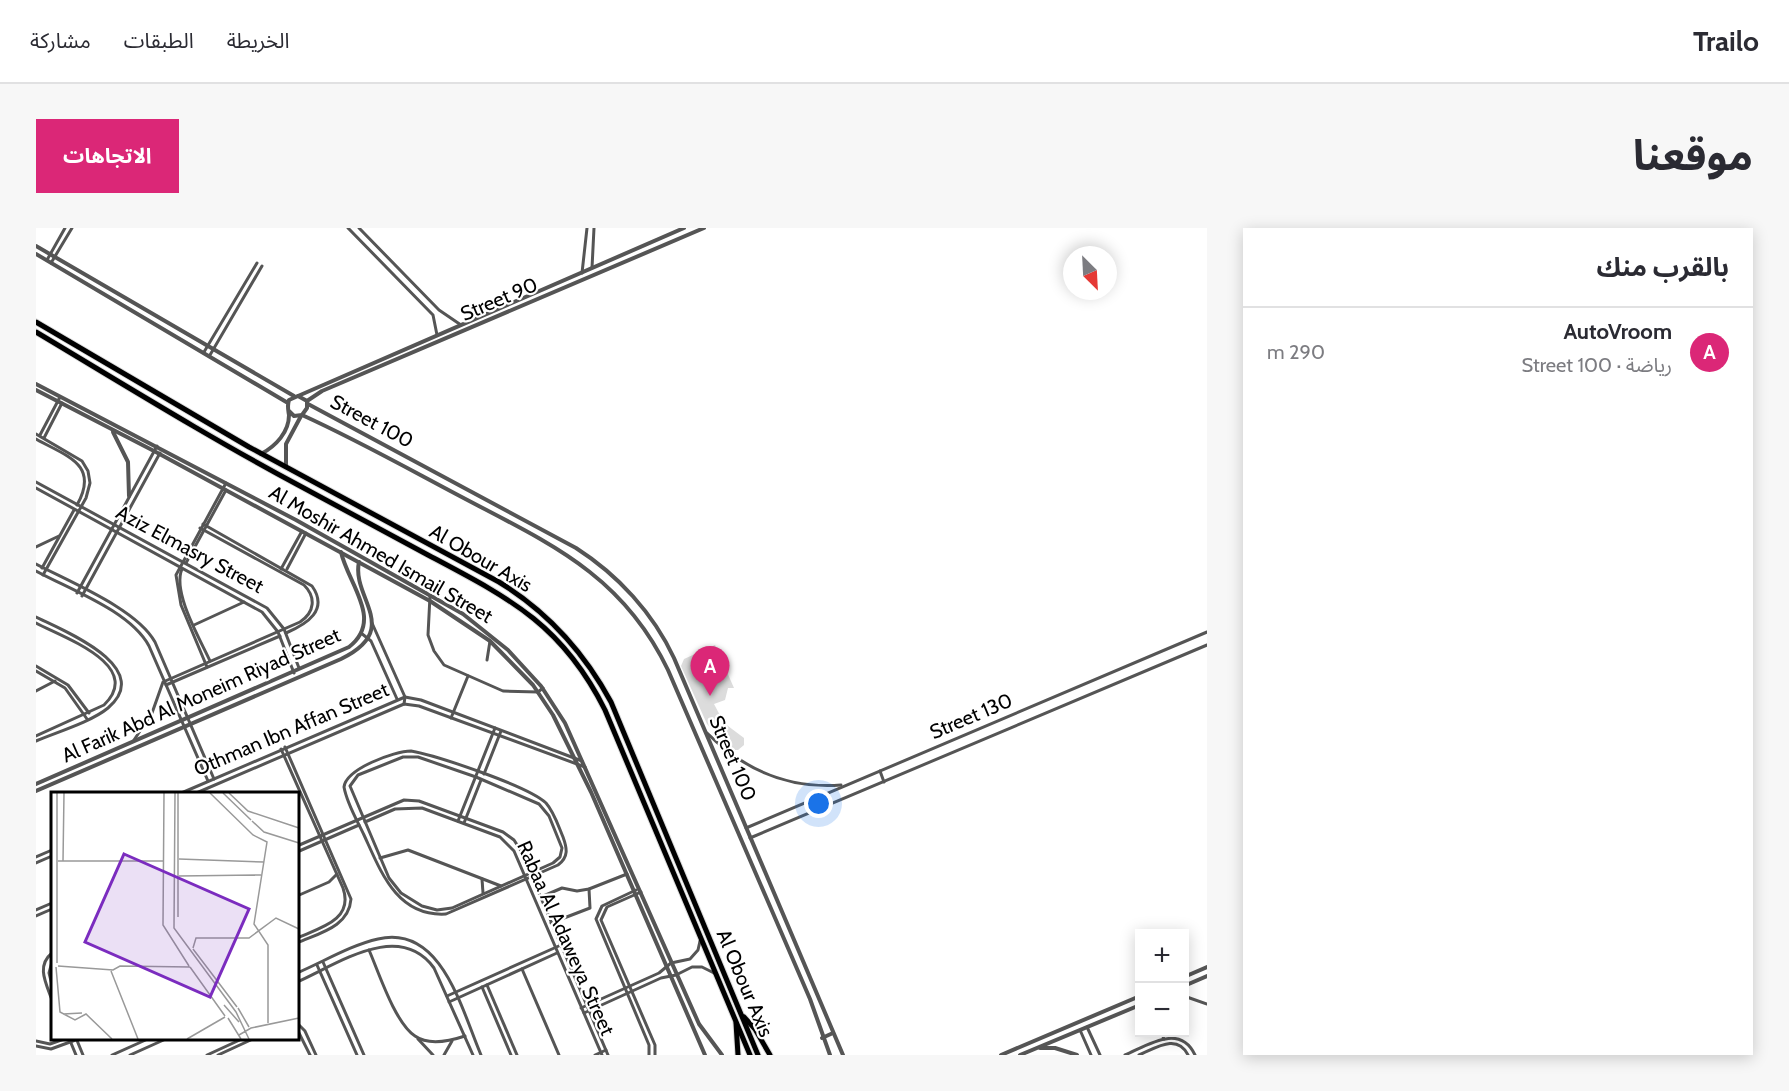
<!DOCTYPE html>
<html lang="ar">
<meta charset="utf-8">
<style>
body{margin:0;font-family:Cabin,"Noto Sans Arabic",sans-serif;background:#f7f7f7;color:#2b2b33;direction:rtl}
.controls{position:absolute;right:18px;bottom:18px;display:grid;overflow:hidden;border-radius:0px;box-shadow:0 3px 15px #0003}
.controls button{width:54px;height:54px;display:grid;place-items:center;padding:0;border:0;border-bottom:2px solid #e1e1e2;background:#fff;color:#2b2b33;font:30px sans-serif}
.compass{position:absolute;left:1027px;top:18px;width:54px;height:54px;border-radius:50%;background:#fff;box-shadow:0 3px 15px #0003;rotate:156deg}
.you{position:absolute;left:783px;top:576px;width:21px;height:21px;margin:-15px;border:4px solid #fff;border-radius:50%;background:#1a73e8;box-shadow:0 0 0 9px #1a73e833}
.badge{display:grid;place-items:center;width:39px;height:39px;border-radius:50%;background:#db2777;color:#fff;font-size:20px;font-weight:700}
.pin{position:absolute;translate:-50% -50px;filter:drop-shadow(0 2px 3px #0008)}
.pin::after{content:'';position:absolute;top:32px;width:21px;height:18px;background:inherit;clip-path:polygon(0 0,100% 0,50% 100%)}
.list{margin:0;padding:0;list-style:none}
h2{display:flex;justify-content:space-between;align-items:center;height:78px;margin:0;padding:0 24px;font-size:26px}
h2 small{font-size:20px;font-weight:400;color:#7c7c81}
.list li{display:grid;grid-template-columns:39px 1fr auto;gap:18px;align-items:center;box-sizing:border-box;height:90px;padding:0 24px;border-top:2px solid #e1e1e2}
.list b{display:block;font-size:22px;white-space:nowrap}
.list p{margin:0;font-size:20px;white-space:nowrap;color:#7c7c81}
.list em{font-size:20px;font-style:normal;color:#7c7c81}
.map{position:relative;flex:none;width:1171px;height:827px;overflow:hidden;direction:ltr;border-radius:0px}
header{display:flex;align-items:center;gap:36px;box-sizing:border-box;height:84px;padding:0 30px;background:#fff;border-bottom:2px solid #e1e1e2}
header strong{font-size:28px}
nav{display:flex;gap:33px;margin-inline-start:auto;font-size:21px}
.intro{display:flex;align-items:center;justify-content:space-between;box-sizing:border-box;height:144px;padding:0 36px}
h1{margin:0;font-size:42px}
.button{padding:15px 27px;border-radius:0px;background:#db2777;color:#fff;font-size:21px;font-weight:700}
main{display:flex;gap:36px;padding:0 36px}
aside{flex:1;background:#fff;border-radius:0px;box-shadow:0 3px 15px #0003}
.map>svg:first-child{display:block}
.green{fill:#dcdcdc}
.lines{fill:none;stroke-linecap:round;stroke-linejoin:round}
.trunk-casing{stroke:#dbdbdb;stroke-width:7}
.minor{stroke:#555;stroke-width:3}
.tertiary{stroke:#555;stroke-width:4}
.trunk{stroke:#000;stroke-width:5}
.labels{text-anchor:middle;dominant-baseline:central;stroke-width:4.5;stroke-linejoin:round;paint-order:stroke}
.street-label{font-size:20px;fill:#000;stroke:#fff}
.inset-road{fill:none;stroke:#999;stroke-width:1.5}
.view{fill:#7b2cbf;fill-opacity:0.15;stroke:#7b2cbf;stroke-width:3}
.inset-edge{fill:none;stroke:#000;stroke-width:3}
</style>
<header>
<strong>Trailo</strong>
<nav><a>الخريطة</a><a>الطبقات</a><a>مشاركة</a></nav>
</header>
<div class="intro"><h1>موقعنا</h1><a class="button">الاتجاهات</a></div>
<main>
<aside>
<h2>بالقرب منك<small></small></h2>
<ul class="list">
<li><span class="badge">A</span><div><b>AutoVroom</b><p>رياضة · Street 100</p></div><em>290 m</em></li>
</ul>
</aside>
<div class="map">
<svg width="1171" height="827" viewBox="0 0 1171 827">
<rect width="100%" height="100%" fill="#fff"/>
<!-- green -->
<polygon class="green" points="679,417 698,460 692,460 689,472 678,476 688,495 708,510 708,517 702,522 696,522 671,496 645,438 648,431"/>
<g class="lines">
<defs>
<g id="trunk">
<path d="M0 94 213 219 463 354C512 384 548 424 575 474L722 827"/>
<path d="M0 104C87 156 174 210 264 258 306 281 349 304 392 327 473 370 526 396 569 482L714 827"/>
<polyline points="708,789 719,801 734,827"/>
<polyline points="700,795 702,827"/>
</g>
</defs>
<!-- trunk casing -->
<use href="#trunk" class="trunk-casing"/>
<!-- minor -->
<g class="minor">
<polyline points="312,0 397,87 401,107"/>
<polyline points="323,0 403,82 425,97"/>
<polyline points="11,32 29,0"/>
<polyline points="15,35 36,0"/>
<polyline points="556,40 558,0"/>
<polyline points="546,45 551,0"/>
<polyline points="168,124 221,35"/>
<polyline points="174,127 226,38"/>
<polyline points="0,206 46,233 52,243 54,255 50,270 7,347"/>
<polyline points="4,207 24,169"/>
<polyline points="8,210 26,175"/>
<path d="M0 211C30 228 64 236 41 277"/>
<polyline points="0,254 231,380 248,401 263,440"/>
<polyline points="0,260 226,384 242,404 258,445"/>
<path d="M167 296 276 358C293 382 271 396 250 405"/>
<polyline points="0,319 23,308"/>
<polyline points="150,335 190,262"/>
<path d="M0 336C34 354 101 381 119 414L178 551"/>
<polyline points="6,340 38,282"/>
<path d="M146 341C136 364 164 411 174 433"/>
<polyline points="245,341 266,303"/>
<polyline points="251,341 270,305"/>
<path d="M0 343C35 362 94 383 113 418L172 553"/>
<polyline points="41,365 121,218"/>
<polyline points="46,368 124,225"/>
<polyline points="394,368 392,407 398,423 408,437 467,463 502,464 507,460"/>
<path d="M0 389C26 402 120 439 72 480 55 494 21 504 0 513"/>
<path d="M0 395C26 409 109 437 68 477L0 508"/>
<polyline points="336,395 369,469 368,476"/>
<polyline points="158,397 208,374"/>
<polyline points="325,405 335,413 361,471"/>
<polyline points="451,432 454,413"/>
<polyline points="0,438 32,457 53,485"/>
<polyline points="171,439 145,377 140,347 190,255"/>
<polyline points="0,443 29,460 51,491"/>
<polyline points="130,457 244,408"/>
<polyline points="0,463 19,453"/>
<polyline points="415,490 432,448"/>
<path d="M671 505C708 542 752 561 805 557"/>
<path d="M98 512 116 485 127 454 264 394C279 384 280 369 268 357L164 300"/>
<path d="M249 519 315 671C313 699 283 705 261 715"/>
<path d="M245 521 307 660C318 692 284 700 261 710"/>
<path d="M375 523C402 528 492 558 510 575 518 584 522 597 527 609 531 620 533 629 522 637L410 686C361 689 345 644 328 607 321 592 311 576 308 559 310 541 358 523 375 523Z"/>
<polygon points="367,529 382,529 440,549 503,576 513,588 526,620 524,629 517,635 416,680 401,682 386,678 365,665 353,650 314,558 322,547"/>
<polyline points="844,543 848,554"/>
<polyline points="448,546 465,503"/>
<polyline points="143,566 369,469 385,472 546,533"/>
<polyline points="158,566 368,476 383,478 549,539"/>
<polyline points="422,593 459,500"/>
<polyline points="329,594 359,581 386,580 464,609 478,623 566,827"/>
<polyline points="428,595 445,552"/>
<polyline points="710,600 1171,404"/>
<polyline points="714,610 1171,417"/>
<polyline points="261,618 368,572 383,573 467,604 478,612 485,623 572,827"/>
<polyline points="261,624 323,597"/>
<polyline points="0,629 16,622"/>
<polyline points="344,630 372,622 465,658"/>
<polyline points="0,635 16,628"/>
<polyline points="446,651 447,665"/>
<polyline points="600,662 566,678 560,691 613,817 613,827"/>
<polyline points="605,664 571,679 565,692 619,817 619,827"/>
<polyline points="261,668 293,654 301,646"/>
<polyline points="505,669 526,660 541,663 553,661 591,646"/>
<polyline points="0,682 16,675"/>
<polyline points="0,688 16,681"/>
<polyline points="515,695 554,680 553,661"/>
<path d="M333 722C343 745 359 795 379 808 393 818 414 813 429 808"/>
<path d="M16 725C0 738 10 755 16 772"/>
<polyline points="16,734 13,745 16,757"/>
<polyline points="287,734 328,827"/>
<polyline points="281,737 321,827"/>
<polyline points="486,741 523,827"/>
<path d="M261 745C287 734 315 717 342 711 406 696 426 783 445 827"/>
<path d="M261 754C302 736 363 692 398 740L437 827"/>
<polyline points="451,757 481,827"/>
<polyline points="446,759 475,827"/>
<polyline points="411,768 525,717"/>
<polyline points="1148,768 1171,776"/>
<polyline points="413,774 521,725"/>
<polyline points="545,780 623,745 635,735 654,731 662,722 664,713"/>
<polyline points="548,785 625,750 640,747 656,739 666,739 678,745"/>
<polyline points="261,795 269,803 280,827"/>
<polyline points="1051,799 1064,827"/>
<polyline points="261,801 274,827"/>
<polyline points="1044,802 1055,827"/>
<polyline points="1125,804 1128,811"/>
<polyline points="40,810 47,827"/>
<polyline points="382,811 397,827"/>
<polyline points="0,813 14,816 31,810"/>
<polyline points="35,815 40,827"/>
<polyline points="0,818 15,821 45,810"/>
<polyline points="76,827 114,810"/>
<polyline points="94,827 132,810"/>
<polyline points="171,827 208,810"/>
<polyline points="182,827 219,810"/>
<polyline points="408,827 416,813"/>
<polyline points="559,827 570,822"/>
<path d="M1089 827C1112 817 1144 795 1159 827"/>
<path d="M1103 827C1120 820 1141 805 1152 827"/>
</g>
<!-- tertiary -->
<g class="tertiary">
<polyline points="0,18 258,168"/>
<polyline points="0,26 252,175"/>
<polyline points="0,156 260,292 427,386 472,422 505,458 529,495 663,796 686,827"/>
<polyline points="0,162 118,223 394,373 454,413 497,457 517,487 555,564 669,827"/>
<polyline points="262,168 648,0"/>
<polyline points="271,173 286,163 668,0"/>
<path d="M272 176 540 320C582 347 617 385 638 430L807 827"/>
<path d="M266 187C319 211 369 239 420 266 510 314 585 344 632 442L774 771 794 827"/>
<polyline points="77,204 92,234 93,268"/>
<path d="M225 226C240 218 253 204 253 187 252 181 251 178 253 172L262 168 271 173V180L266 187 258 188 253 183"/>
<polyline points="250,239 250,216 265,188"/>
<path d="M0 556 313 419C348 392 312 356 305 324"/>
<path d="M0 563 305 431C367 401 315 370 323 334"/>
<polyline points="1148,749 1171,739"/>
<polyline points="1148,758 1171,748"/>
<polyline points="786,810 797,805"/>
<polyline points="1004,820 1019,820 1041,827"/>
<polyline points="965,827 1104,768"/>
<polyline points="984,827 1104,777"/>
</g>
<!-- trunk -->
<use href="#trunk" class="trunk"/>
</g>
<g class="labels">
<!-- street labels -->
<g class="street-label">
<text transform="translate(463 71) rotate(-23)">Street 90</text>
<text transform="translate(336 193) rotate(28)">Street 100</text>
<text transform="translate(154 321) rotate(28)">Aziz Elmasry Street</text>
<text transform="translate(345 326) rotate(30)">Al Moshir Ahmed Ismail Street</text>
<text transform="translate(445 330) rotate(30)">Al Obour Axis</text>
<text transform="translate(165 467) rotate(-24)">Al Farik Abd Al Moneim Riyad Street</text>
<text transform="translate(935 488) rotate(-23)">Street 130</text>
<text transform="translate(255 501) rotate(-23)">Othman Ibn Affan Street</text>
<text transform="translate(697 530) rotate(67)">Street 100</text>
<text transform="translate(530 710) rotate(66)">Rabaa Al Adaweya Street</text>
<text transform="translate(709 755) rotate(67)">Al Obour Axis</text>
</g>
</g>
<!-- overview -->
<g transform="translate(15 564)">
<rect width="248" height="248" fill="#fff"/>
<path class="inset-road" d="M6 1V171M113 1 112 133 138 174M124 1 123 136 185 220 198 247M159 1 202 43 216 50 203 132 217 153V231M172 1 200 28M178 1 197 19 248 36M201 29 213 40 248 51M128 67 213 70M7 69H112M12 69 13 1M128 84 210 83M127 125V1M142 156 145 146H198L225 126 248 137M142 157 158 178M7 174 62 178 69 174 139 175M5 175 9 220 24 228 35 222 61 247M139 175 174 224M158 178 186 215M60 179 87 247M173 213 188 230M187 216 198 235M12 222 31 221M177 226 190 247M188 243 200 236 248 226M136 247 174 225"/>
<path class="view" d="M73 62 198 117 159 205 34 150Z"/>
<rect width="248" height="248" class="inset-edge"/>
</g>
</svg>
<div class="controls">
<button>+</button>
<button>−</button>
</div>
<svg class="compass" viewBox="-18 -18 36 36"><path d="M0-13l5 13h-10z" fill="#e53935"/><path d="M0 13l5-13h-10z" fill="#7c7c81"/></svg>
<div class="you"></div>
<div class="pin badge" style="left:674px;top:468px">A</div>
</div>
</main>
